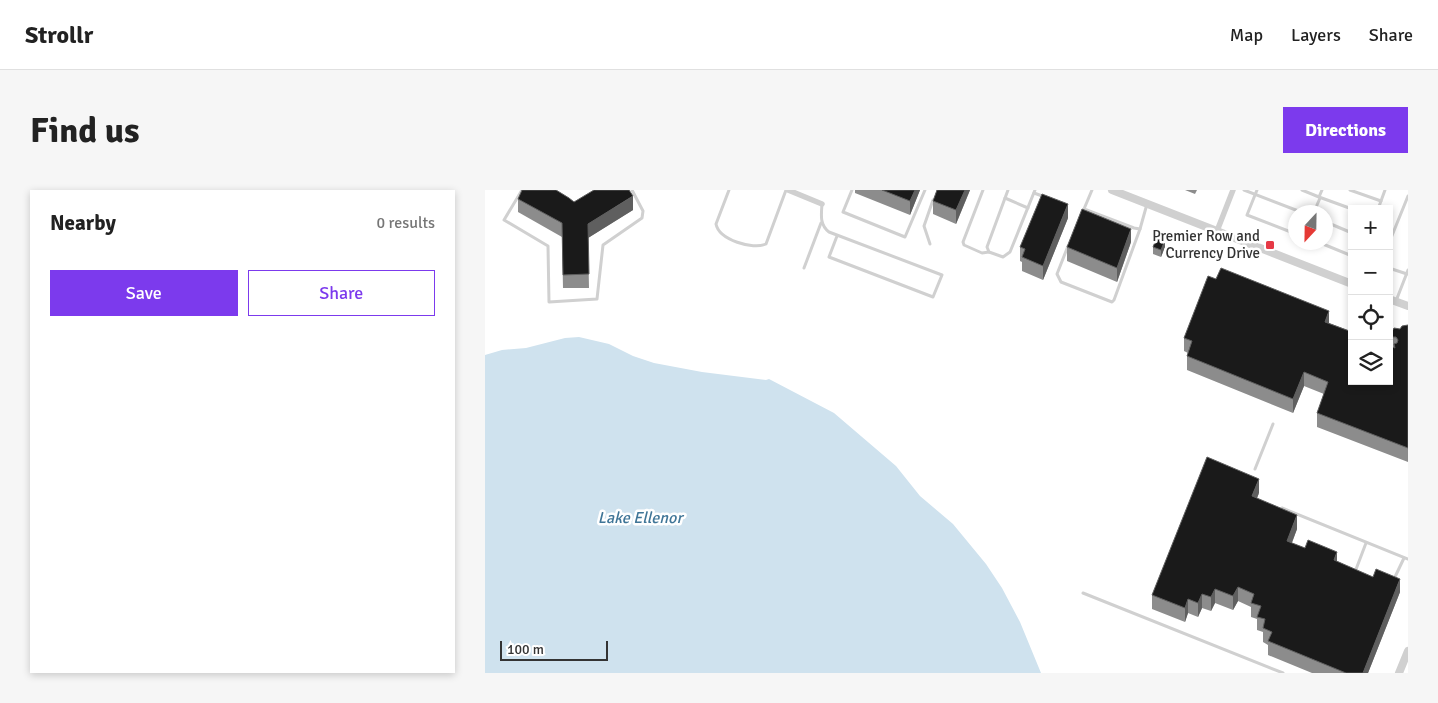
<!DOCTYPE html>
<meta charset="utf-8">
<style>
body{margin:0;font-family:Signika,sans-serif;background:#f6f6f6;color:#222}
.controls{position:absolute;right:15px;top:15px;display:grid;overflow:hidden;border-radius:0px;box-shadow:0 2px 8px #0003}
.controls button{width:45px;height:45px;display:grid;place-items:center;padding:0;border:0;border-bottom:1px solid #e0e0e0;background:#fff;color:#222;font:25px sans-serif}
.compass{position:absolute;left:803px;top:15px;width:45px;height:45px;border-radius:50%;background:#fff;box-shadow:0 2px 8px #0003;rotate:202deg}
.scale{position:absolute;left:15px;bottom:12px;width:108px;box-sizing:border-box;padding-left:5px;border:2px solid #333;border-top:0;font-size:14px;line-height:18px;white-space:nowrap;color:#333;-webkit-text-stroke:4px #fff;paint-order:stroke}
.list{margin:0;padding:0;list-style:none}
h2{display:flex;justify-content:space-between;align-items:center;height:65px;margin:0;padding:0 20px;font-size:21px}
h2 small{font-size:16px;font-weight:400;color:#767676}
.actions{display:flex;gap:10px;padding:15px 20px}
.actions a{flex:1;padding:11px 0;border:1px solid #7c3aed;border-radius:0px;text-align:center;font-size:18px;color:#7c3aed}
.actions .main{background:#7c3aed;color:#fff}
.icon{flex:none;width:28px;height:28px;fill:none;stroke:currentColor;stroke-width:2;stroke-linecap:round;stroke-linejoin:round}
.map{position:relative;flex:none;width:923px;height:483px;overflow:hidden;border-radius:0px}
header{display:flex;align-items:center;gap:30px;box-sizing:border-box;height:70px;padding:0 25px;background:#fff;border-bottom:1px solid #e0e0e0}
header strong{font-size:24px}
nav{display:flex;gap:28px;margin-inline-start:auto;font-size:18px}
.intro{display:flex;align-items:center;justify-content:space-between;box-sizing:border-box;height:120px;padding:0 30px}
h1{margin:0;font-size:35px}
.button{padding:12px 22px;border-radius:0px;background:#7c3aed;color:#fff;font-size:18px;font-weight:700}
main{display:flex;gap:30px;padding:0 30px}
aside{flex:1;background:#fff;border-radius:0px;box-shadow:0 2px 8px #0003}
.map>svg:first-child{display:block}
.water{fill:#cfe2ee}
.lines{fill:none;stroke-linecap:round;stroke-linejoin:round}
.service{stroke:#d0d0d0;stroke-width:3}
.minor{stroke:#d0d0d0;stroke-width:5.5}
.tertiary{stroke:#d0d0d0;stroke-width:8}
.wall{fill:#8c8c8c}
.shaded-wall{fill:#5f5f5f}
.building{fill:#1a1a1a;stroke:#5f5f5f}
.poi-dot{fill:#e63946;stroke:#fff;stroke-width:2}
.labels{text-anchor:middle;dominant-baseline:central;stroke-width:5;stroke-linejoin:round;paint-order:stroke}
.poi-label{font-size:15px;fill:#333;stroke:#fff;text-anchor:end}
.water-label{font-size:16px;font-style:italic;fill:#3f7597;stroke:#fff}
</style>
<header>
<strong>Strollr</strong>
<nav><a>Map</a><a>Layers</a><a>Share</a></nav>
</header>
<div class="intro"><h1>Find us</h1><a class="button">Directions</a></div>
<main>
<aside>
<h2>Nearby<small>0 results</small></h2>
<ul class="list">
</ul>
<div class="actions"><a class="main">Save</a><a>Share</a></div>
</aside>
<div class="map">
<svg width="923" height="483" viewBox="0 0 923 483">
<rect width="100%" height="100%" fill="#fff"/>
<!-- water -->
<polygon class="water" points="94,147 124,154 148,166 169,173 217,182 281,190 284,189 349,223 411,276 435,306 468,334 501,374 517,398 535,432 556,483 0,483 0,165 17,160 41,158 80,148"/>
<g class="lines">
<!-- service -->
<g class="service">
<polyline points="37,0 19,30 63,56 64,112 112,109 118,55 157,28 158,21 147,0"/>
<path d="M244 0 231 34C234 50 268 60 281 54L301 0"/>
<polyline points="367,0 358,22 420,47 440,0"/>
<polyline points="498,0 478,52 479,55 497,63 504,62"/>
<polyline points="523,0 502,57 504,62 518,67 525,62 550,0"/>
<polyline points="607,0 599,19 649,38 655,39 662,14"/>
<polyline points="759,0 816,22"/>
<polyline points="772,0 762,25 811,44"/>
<polyline points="817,0 834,7 837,0"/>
<polyline points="865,0 896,11 900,0"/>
<polyline points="549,3 560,7"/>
<polyline points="834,7 867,19"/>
<polyline points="520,8 543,18"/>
<path d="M337 14C336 26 335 35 344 42L457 85 448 107 344 67 352 46"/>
<polyline points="893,19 896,11"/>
<polyline points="829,22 835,8"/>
<polyline points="841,32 867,43"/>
<polyline points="833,52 867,66"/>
<polyline points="904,53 923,6"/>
<polyline points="445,54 439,36 448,10"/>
<polyline points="583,56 572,84 576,92 627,112 629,110 655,39"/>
<polyline points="319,78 336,33"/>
<polyline points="904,78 922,84"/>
<polyline points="911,111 923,80"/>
<polyline points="770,279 788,234"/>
<polyline points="797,318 923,369"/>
<polyline points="870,382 881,353"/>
<polyline points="909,389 919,368"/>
<polyline points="598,403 798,483"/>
</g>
<!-- minor -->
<g class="minor">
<polyline points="303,0 337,14"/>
<polyline points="732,41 748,0"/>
</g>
<!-- tertiary -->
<g class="tertiary">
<polyline points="627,0 867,94"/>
<polyline points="904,109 923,116"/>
<polyline points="914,483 923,461"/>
</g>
</g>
<!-- wall -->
<g class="wall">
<polygon points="370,0 435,0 425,25 370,3"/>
<polygon points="452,0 485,0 471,34 448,24 448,11"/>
<polygon points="700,0 712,0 710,4"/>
<polygon points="33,9 89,12 148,20 103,48 104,98 78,98 77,47 33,22"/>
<polygon points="583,28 558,90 537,81 537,72 535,71 535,57"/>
<polygon points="646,52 632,92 582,71 582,57"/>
<polygon points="668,57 680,57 676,67 668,64"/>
<polygon points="731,89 844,133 907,157 907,141 915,139 923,135 923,272 832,237 832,223 839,204 819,196 808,223 702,180 702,166 703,163 699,161 699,148"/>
<polygon points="774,303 772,308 812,339 807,353 852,371 915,402 883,483 827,483 783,465 783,455 778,452 778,442 772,440 772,429 766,427 766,417 753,411 748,420 730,413 726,421 717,418 713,427 703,423 700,432 667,419 667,405"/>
</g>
<!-- shaded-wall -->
<g class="shaded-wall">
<polygon points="430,0 435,0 425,25 425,11"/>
<polygon points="480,0 485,0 471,34 471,20"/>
<polygon points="148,6 148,20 103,48 103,34"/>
<polygon points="583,14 583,28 558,90 558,76"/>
<polygon points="646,39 646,52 632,92 632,78"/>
<polygon points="680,50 680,57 676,67 676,60"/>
<polygon points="844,121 844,135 840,132"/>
<polygon points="819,182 819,196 808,223 808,209"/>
<polygon points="774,289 774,303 767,320 767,306"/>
<polygon points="812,325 812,339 802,365 802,351"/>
<polygon points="852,362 852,375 849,370"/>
<polygon points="915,389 915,402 883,483 878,483"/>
<polygon points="753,397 753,411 748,420 748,406"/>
<polygon points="730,399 730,413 726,421 726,407"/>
<polygon points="717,404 717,418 713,427 713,413"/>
<polygon points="703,409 703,423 700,432 700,418"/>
</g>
<!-- building -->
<g class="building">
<polygon points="37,0 71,0 84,8 89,12 109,0 144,0 148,6 103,34 104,84 78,85 77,33 33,9"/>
<polygon points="397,0 430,0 425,11"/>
<polygon points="452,0 480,0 471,20 448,11"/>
<polygon points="557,4 583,14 558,76 537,67 540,59 535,57"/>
<polygon points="597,19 646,39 632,78 582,57"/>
<polygon points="672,47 680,50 676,60 668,57"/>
<polygon points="736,78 844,121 840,132 867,142 867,191 904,191 904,156 910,158 909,154 912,153 913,150 911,147 907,147 907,141 909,138 915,139 917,136 923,135 923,258 832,223 843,192 819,182 808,209 702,166 707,151 699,148 723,86 731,89"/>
<polygon points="722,267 774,289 767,306 812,325 802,351 820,358 823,350 852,362 849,370 888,387 891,379 915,389 878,483 861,483 783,451 787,442 778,438 780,429 772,427 776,416 766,413 769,404 753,397 748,406 730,399 726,407 717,404 713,413 703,409 700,418 667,405"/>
</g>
<!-- markers -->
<rect class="poi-dot" x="780" y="50" width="10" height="10" rx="2.5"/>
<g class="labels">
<!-- poi labels -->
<g class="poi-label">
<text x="775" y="46">Premier Row and<tspan x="775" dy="17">Currency Drive</tspan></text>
</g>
<!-- water labels -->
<g class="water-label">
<text x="155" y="328">Lake Ellenor</text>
</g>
</g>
</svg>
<div class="controls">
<button>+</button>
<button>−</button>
<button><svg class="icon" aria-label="locate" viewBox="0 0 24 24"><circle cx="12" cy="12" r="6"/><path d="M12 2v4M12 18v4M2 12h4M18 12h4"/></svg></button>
<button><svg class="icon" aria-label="layers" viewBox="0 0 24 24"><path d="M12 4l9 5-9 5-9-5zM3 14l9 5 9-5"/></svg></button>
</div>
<svg class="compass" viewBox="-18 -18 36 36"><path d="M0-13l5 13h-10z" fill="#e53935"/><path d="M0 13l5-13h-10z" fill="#767676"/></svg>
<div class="scale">100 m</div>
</div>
</main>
